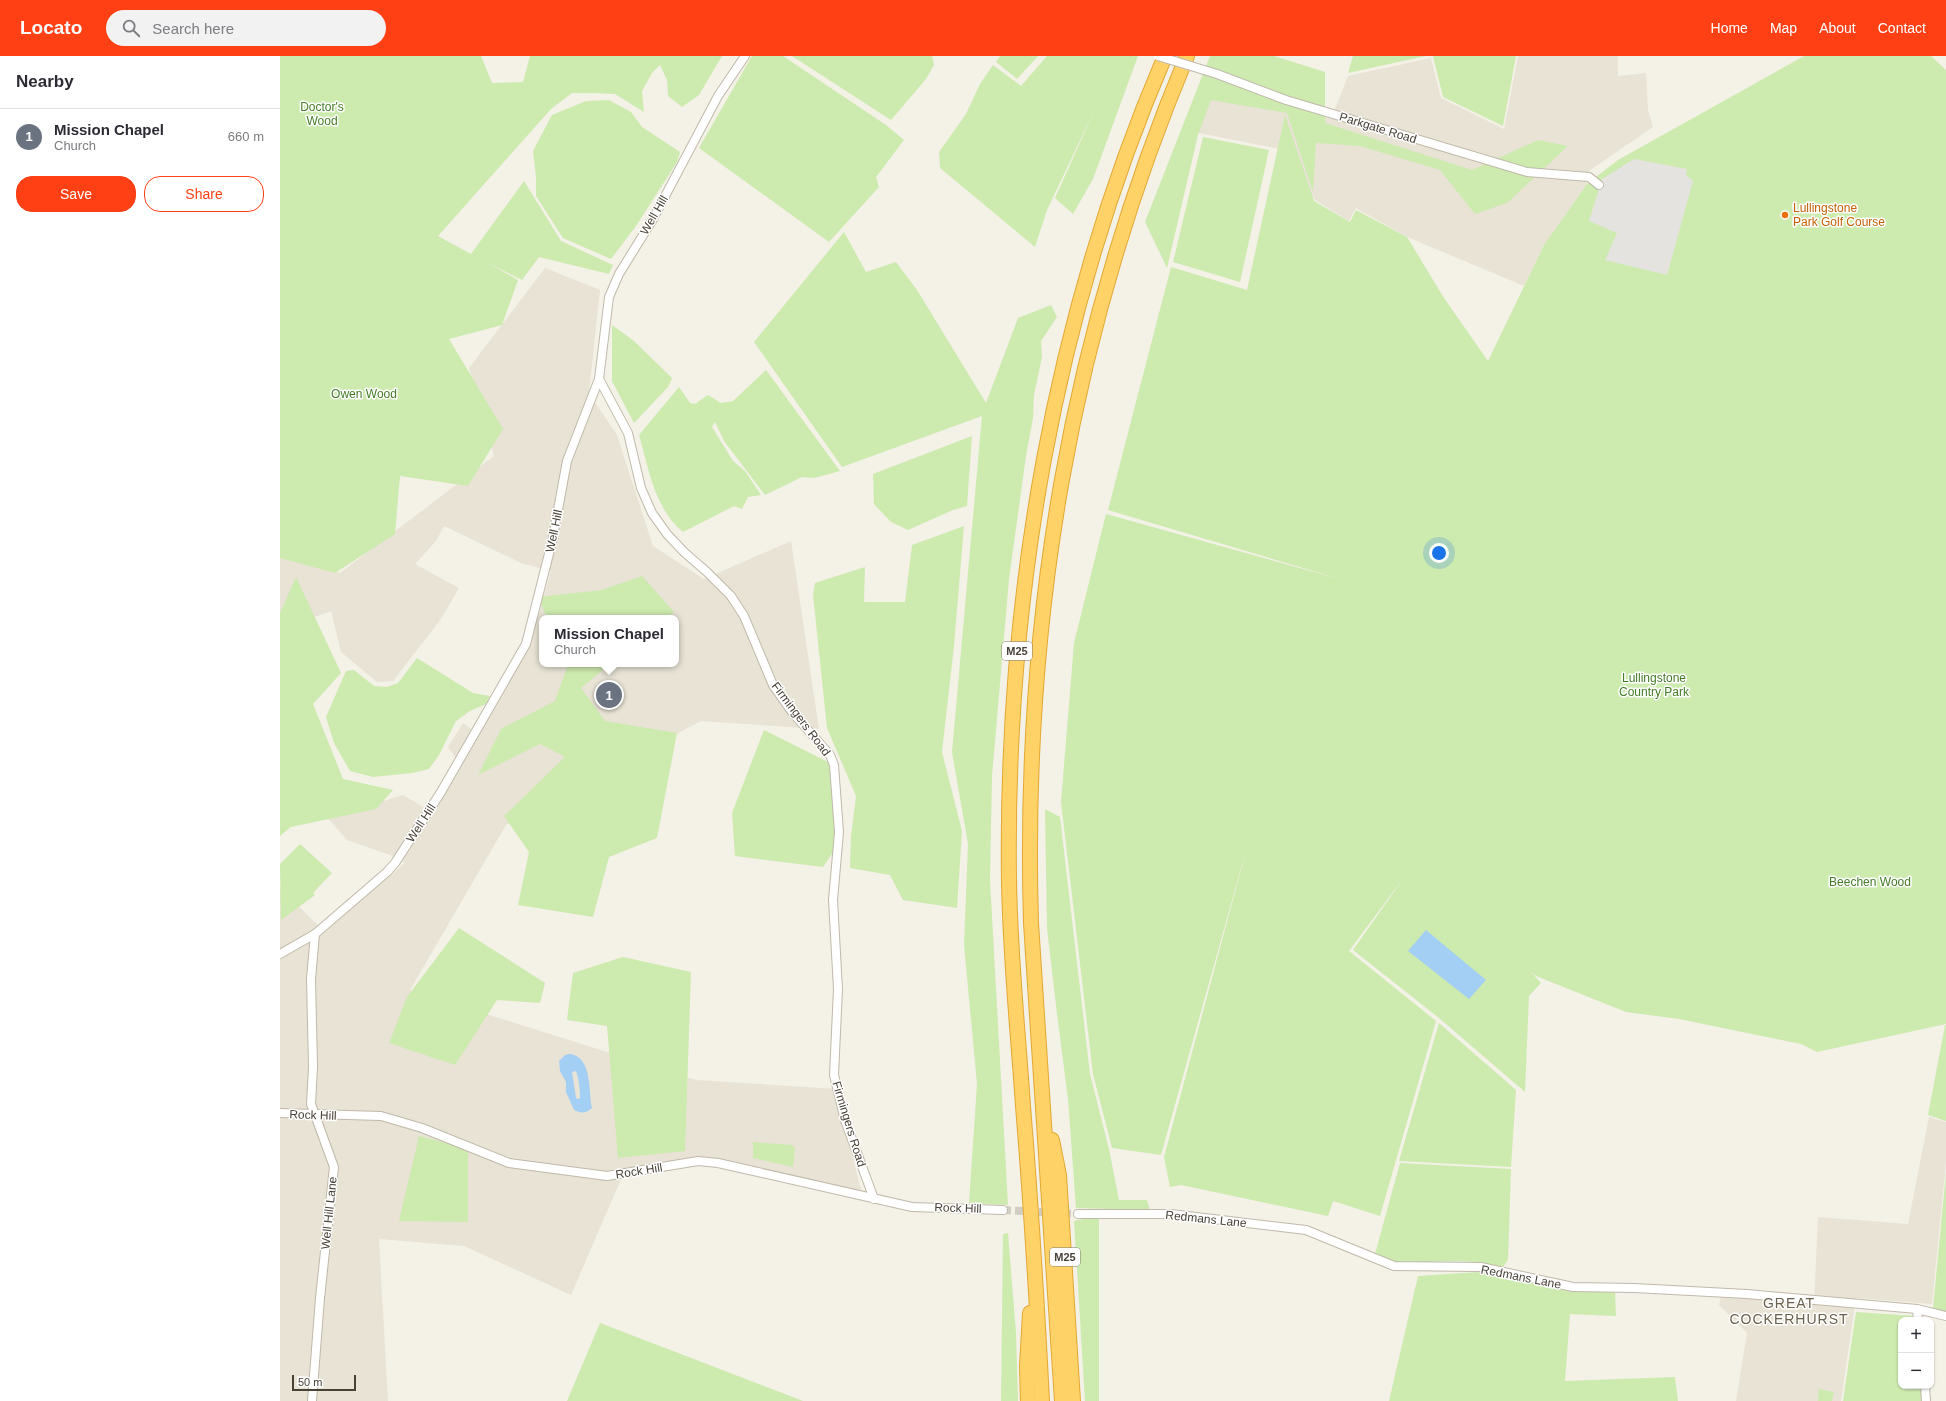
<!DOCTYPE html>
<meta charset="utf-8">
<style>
body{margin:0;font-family:Arial,sans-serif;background:#f2f2f3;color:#2b2b33}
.controls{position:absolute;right:12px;bottom:12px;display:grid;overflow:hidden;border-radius:8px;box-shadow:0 1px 3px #0004}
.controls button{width:36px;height:36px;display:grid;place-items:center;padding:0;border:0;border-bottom:1px solid #e1e1e2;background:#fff;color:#2b2b33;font:20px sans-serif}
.scale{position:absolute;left:12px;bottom:10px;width:64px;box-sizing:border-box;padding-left:4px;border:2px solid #484136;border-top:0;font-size:11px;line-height:14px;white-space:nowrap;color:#484136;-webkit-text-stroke:3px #fff;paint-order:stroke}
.you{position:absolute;left:1159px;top:497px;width:14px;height:14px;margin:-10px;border:3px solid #fff;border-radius:50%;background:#1a73e8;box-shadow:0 0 0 6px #1a73e833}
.badge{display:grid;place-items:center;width:26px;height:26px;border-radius:50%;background:#ff3f14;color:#fff;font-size:13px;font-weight:700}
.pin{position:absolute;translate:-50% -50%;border:2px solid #fff;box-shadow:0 1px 4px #0006}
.popup{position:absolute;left:259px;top:559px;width:140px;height:52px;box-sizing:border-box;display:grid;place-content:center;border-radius:8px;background:#fff;filter:drop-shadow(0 1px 3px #0005);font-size:13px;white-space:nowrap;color:#7c7c81}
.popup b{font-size:15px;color:#2b2b33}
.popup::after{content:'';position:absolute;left:50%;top:100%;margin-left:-8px;border:8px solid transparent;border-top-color:#fff}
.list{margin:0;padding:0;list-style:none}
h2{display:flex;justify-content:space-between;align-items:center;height:52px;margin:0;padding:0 16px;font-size:17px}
h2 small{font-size:13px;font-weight:400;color:#7c7c81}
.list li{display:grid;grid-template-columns:26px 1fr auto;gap:12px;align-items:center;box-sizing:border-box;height:56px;padding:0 16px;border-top:1px solid #e1e1e2}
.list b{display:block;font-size:15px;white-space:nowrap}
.list p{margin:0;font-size:13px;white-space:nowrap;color:#7c7c81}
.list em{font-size:13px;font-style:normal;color:#7c7c81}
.actions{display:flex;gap:8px;padding:12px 16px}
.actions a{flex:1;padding:9px 0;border:1px solid #ff3f14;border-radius:16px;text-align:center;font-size:14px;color:#ff3f14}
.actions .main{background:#ff3f14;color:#fff}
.icon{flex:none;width:22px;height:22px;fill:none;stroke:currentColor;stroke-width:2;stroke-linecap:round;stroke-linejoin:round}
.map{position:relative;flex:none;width:1666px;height:1345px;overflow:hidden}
header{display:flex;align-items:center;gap:24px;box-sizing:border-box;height:56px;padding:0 20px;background:#ff3f14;color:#fff}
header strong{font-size:19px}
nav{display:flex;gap:22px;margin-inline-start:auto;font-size:14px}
.search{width:280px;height:36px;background:#f2f2f3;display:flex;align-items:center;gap:10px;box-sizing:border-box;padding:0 14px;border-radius:22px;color:#7c7c81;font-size:15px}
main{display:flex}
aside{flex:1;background:#fff}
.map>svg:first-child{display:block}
.residential{fill:#e8e3d5;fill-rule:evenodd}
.green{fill:#cdeaaf}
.parking{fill:#e5e3df}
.water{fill:#a2cff3;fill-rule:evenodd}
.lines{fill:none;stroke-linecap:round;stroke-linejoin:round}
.minor-tunnel{stroke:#d2cec4;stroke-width:8;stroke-dasharray:8 4;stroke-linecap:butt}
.minor-casing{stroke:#c0b9aa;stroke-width:10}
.motorway-casing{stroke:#e3a832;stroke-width:16}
.minor{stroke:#fff;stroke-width:8}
.motorway{stroke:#ffd268;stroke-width:14}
.minor-bridge-casing{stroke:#c0b9aa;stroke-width:10;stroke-linecap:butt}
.minor-bridge{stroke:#fff;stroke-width:8}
.food-dot{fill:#e8710a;stroke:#fff;stroke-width:1.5}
.labels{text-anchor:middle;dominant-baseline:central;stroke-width:3;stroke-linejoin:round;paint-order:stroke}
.shield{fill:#fff;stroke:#7f7a72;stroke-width:1}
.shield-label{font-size:11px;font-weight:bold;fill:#484136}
.park-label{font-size:12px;fill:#447c26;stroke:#fff}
.street-label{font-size:12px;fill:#484136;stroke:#fff}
.food-label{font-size:12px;fill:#c56008;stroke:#fff;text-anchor:start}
.quarter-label{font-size:14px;letter-spacing:1px;fill:#6b604d;stroke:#fff}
</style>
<header>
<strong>Locato</strong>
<div class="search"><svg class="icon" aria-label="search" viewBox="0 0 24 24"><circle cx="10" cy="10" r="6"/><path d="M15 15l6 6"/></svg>Search here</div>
<nav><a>Home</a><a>Map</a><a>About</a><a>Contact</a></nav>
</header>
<main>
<aside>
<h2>Nearby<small></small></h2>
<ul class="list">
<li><span class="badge" style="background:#6b7280">1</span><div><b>Mission Chapel</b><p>Church</p></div><em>660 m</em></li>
</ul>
<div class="actions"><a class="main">Save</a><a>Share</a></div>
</aside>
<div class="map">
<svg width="1666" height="1345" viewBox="0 0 1666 1345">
<rect width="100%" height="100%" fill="#f4f1e7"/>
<!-- residential -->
<g class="residential">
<polygon points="1238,0 1338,0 1338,20 1366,17 1368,54 1373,71 1303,119 1307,128 1264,189 1244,230 1127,181 1076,152 1069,165 1035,144 1005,94 909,75 924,23 1051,63 1068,20 1151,2 1161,42 1224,73"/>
<path d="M265 212 320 234 309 337 337 379 373 490 424 523 511 485 539 673 421 665 226 769 130 934 416 1024 557 1033 581 1135 433 1104 342 1121 291 1239 184 1190 99 1183 108 1345H0V832L45 876 125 807 110 799 67 784 46 760 94 748 123 739 153 757 181 710 168 691 183 667 198 678 244 600 259 558 271 515 241 507 164 470 156 485 135 508 179 532 161 563 113 625 97 626 61 596 51 555 2 573 0 577V501L60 517 214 400 189 312ZM262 562H396V608H262Z"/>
<polygon points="1649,1061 1666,1066 1666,1106 1652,1248 1576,1242 1561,1345 1456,1345 1467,1277 1439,1249 1441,1240 1534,1248 1538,1161 1628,1168"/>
</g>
<!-- green -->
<g class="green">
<polygon points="0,0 201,0 212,27 243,26 250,0 442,0 419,39 402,51 388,40 387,24 380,9 372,17 362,35 364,56 335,38 313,37 292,37 271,53 158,180 191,198 244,125 281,185 333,209 329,218 259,201 242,224 208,207 238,224 222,269 169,283 223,373 188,430 120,420 115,478 55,517 0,502"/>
<polygon points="472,0 503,0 606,69 624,84 596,121 599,131 549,186 419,92"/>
<polygon points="512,0 652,0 654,9 646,23 611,64"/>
<polygon points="720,0 758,0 737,23 716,6"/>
<polygon points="767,0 858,0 813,123 793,158 775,142 815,53 767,154 755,191 660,112 659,96 686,58 700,28 713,9 741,30"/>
<polygon points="930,0 994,0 1045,16 1045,67 1192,114 1258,84 1288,90 1227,147 1195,158 1160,114 1080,90 1036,87 1033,136 1007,57 931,44 918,79 887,212 865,166"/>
<polygon points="1073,0 1146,0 1068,17"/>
<polygon points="1153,0 1236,0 1223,70 1163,41"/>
<polygon points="1524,0 1651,0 1666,14 1666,968 1537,996 1521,988 1399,963 1346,956 1256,920 1251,916 1261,927 1249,940 1245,1036 1159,962 1073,894 1125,820 1069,895 1156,965 1100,1160 1053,1145 1048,1160 901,1129 890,1131 884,1101 970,780 881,1099 832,1092 813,1018 781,746 794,587 826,458 1063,524 828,454 891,211 967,234 1005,59 1034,145 1070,166 1076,154 1127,181 1164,242 1208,305 1264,189 1307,128 1338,104"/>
<polygon points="329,44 351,56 362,71 400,96 397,106 356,170 331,203 283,182 256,140 256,121 253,95 272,59 306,45"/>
<polygon points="923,81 989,94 960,226 893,206"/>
<polygon points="564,176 586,216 616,206 637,234 706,347 738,262 771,249 777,261 761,285 762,301 754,339 753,362 746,400 729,523 712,720 710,824 728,1149 689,1147 697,1028 684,889 688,788 672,696 702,360 562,411 474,286"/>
<polygon points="332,269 354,285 392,322 388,331 354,367 332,325"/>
<path d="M486 314 560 415 534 422 522 421 485 439 444 385 435 366 432 371 453 405 465 415 481 439 468 441 462 453 454 450 403 476C374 452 369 413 359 379L399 331 410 347 415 348 428 339 441 347 453 345Z"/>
<polygon points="692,380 687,450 673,454 628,474 611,466 594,448 593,418"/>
<polygon points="684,470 674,590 662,696 682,775 677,852 623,844 610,819 570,812 571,780 576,740 547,672 533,539 535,527 585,511 584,546 625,546 632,489"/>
<polygon points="362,520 394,556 387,562 267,562 258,541 322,534"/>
<polygon points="16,521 61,617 33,648 63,723 113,734 96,753 11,771 0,780 0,557"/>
<polygon points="137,602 193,637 210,640 206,648 190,655 176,665 159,699 149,713 132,717 93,721 70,715 54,687 46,661 66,615 74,614 94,630 107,631 118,627"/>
<polygon points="286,608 330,608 301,632 325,665 397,677 377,782 329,801 313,861 238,849 249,796 224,760 285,701 260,688 198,719 221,673 275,645 287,611"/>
<polygon points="484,674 554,709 558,789 543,811 455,800 452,757"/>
<polygon points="765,753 780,761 810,1018 829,1093 839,1144 867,1144 870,1154 796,1152 788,1043 777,958 767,872"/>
<polygon points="20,788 52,817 33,837 35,839 1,864 0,808"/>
<polygon points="179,872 265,927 260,947 217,944 175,1009 109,987 127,941"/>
<polygon points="343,901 411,916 405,1095 338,1102 327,970 287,964 293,917"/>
<polygon points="1159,967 1236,1034 1231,1111 1119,1105"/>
<polygon points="1665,969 1666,969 1666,1065 1648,1059"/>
<polygon points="139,1080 188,1093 188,1166 119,1165"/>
<polygon points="473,1086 512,1089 515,1093 513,1111 473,1102"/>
<polygon points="1120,1107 1231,1113 1228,1204 1222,1212 1197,1206 1178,1205 1114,1207 1095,1198"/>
<polygon points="1666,1117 1666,1255 1653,1252"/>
<polygon points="819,1160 819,1345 805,1345 794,1165"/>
<polygon points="728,1177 736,1277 738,1345 721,1345 723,1178"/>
<polygon points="1199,1216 1292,1236 1335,1235 1336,1260 1290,1258 1285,1325 1395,1321 1398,1345 1109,1345 1138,1220"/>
<polygon points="1576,1256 1635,1260 1635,1264 1621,1264 1621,1330 1641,1330 1643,1345 1563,1345"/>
<polygon points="320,1267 523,1345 287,1345"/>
<polygon points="1539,1333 1554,1336 1552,1345 1538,1345"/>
</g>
<!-- parking -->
<polygon class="parking" points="1354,103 1407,113 1406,119 1413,125 1387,219 1325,204 1337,177 1309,165 1322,123"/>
<!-- water -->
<g class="water">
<polygon points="1146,874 1206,924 1189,943 1128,895"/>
<path d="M290 998C313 1001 308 1036 312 1052 305 1058 301 1057 294 1054L286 1036V1026L280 1015 279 1005 285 999ZM296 1015C299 1023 300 1034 300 1042L298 1043 296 1042 292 1016Z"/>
</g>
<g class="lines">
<!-- minor-tunnel -->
<polyline class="minor-tunnel" points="723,1154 798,1158"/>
<defs>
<g id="minor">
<polyline points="937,18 1006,44 1247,116 1309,121 1319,129"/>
<polyline points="319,323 348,377 361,432 372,457 387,478 404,496 427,516 451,540 464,560 493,629 512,656 550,699 554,709 559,776 553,844 558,933 554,1019 565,1064 594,1143"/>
<polyline points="0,898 35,878 107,816 115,807 161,736 246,588 272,486 287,405 319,323 329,241 339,218 373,163 438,40 465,0"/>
<polyline points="0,1057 101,1060 142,1072 229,1107 327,1120 418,1105 438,1107 632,1151 723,1154"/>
<polyline points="798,1158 891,1158 1026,1174 1114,1210 1201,1211 1293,1231 1354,1232 1467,1238 1637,1253 1666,1260"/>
<polyline points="1637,1253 1638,1264"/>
<polyline points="1645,1330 1646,1345"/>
<polyline points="32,1345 40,1242 54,1111 31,1048 33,1011 31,923 35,878"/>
</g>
<g id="motorway">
<polyline points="772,1084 779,1119 793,1345"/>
<polyline points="748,1345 747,1310 750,1257"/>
<path d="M762 1345C757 1247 751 1148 743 1050 738 975 730 900 729 824 725 544 774 258 885 0"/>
<path d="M782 1345 751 867C742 565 790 279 907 0"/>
</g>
</defs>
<!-- minor casing -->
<use href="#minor" class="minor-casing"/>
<!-- motorway casing -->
<use href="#motorway" class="motorway-casing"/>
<!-- minor -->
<use href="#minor" class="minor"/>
<!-- motorway -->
<use href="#motorway" class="motorway"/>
<defs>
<polyline id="minor-bridge" points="878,0 937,18"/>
</defs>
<!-- minor-bridge casing -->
<use href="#minor-bridge" class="minor-bridge-casing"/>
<!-- minor-bridge -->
<use href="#minor-bridge" class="minor-bridge"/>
</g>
<!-- markers -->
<circle class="food-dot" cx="1505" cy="159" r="4"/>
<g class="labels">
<!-- shield labels -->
<g class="shield">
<rect x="722" y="586" width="30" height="18" rx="3"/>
<rect x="770" y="1192" width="30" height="18" rx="3"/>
</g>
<g class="shield-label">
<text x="737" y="595">M25</text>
<text x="785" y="1201">M25</text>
</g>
<!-- park labels -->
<g class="park-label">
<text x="42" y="51">Doctor's<tspan x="42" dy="14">Wood</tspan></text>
<text x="84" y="338">Owen Wood</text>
<text x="1374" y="622">Lullingstone<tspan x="1374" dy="14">Country Park</tspan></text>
<text x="1590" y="826">Beechen Wood</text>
</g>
<!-- street labels -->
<g class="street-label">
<text transform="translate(1098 72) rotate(17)">Parkgate Road</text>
<text transform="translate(374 159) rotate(-60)">Well Hill</text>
<text transform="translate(274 475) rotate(-78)">Well Hill</text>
<text transform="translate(521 663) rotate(53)">Firmingers Road</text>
<text transform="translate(141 767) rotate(-57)">Well Hill</text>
<text transform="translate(33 1059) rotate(2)">Rock Hill</text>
<text transform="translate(569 1068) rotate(73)">Firmingers Road</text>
<text transform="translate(359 1115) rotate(-9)">Rock Hill</text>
<text transform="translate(678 1152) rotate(2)">Rock Hill</text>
<text transform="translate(49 1157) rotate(-84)">Well Hill Lane</text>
<text transform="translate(926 1163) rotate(6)">Redmans Lane</text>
<text transform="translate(1241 1221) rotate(11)">Redmans Lane</text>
</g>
<!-- food labels -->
<g class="food-label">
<text x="1513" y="152">Lullingstone<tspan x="1513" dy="14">Park Golf Course</tspan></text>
</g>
<!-- quarter labels -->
<g class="quarter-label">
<text x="1509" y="1247">GREAT<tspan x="1509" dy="16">COCKERHURST</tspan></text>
</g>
</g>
</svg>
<div class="controls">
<button>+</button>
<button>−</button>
</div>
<div class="scale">50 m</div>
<div class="you"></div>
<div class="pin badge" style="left:329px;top:639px;background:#6b7280">1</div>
<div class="popup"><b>Mission Chapel</b>Church</div>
</div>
</main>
